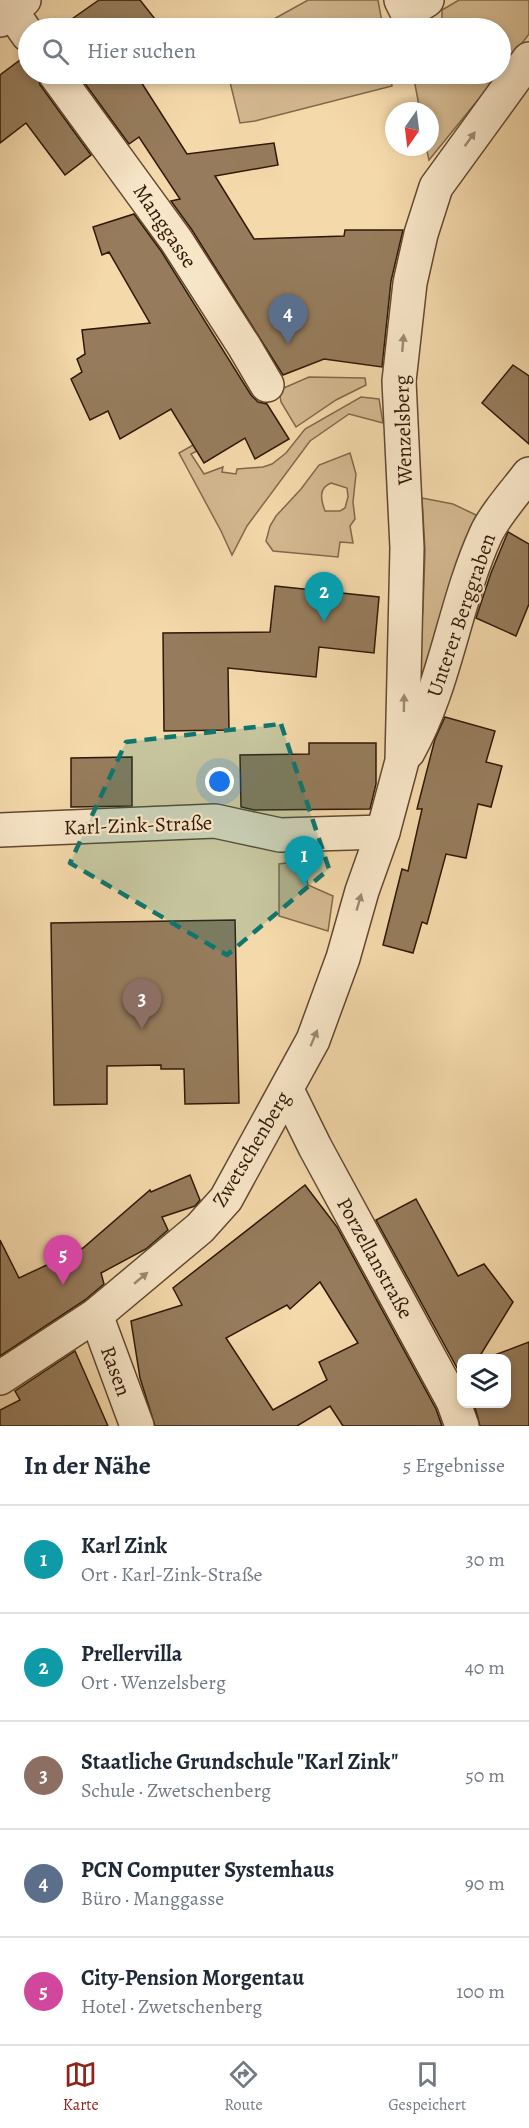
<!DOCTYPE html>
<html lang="de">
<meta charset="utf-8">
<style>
body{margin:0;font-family:Alegreya,serif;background:#f6f6f7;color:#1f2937}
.controls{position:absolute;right:18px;bottom:18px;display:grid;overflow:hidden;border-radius:12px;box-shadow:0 3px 9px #0003}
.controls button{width:54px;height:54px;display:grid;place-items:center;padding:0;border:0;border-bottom:2px solid #e0e1e3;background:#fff;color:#1f2937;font:30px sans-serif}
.compass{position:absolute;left:385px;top:102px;width:54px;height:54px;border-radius:50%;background:#fff;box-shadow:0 3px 9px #0003;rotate:194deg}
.you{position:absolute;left:220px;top:782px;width:21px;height:21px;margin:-15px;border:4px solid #fff;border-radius:50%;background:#1a73e8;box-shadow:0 0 0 9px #1a73e833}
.badge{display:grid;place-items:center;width:39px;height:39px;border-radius:50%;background:#8f2418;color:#fff;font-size:20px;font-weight:700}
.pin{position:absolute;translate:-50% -50px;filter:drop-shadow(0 2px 3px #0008)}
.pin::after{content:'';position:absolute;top:32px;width:21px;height:18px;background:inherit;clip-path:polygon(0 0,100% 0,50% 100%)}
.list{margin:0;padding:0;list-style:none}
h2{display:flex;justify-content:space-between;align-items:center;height:78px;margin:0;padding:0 24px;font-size:26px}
h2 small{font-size:20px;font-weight:400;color:#747a83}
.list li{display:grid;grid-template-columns:39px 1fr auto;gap:18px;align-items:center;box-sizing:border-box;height:108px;padding:0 24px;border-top:2px solid #e0e1e3}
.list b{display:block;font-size:22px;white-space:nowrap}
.list p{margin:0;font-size:20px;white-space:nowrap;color:#747a83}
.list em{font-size:20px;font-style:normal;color:#747a83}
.icon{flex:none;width:33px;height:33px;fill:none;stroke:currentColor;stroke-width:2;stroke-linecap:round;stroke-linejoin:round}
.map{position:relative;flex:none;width:529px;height:1426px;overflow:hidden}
.search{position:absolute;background:#fff;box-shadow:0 3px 9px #0003;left:18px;right:18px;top:18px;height:66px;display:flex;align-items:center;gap:15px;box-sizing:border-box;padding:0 21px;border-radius:33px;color:#747a83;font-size:22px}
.sheet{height:618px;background:#fff}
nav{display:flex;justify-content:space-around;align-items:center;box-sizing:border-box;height:84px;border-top:2px solid #e0e1e3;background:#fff;font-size:16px;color:#747a83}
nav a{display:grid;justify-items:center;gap:3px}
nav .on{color:#8f2418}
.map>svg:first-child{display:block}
.green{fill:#d3b88f;stroke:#82684b;stroke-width:1.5;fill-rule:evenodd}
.building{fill:#967c5c;stroke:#311807;stroke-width:1.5;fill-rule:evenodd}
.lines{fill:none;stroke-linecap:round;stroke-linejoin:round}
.minor-casing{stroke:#624830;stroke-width:36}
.minor{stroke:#f8e6c8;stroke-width:33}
.oneway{fill:#9e8971}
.marked{fill:#0f766e;fill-opacity:0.2;stroke:#0f766e;stroke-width:4.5;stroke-dasharray:12 8;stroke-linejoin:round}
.labels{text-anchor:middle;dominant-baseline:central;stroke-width:4.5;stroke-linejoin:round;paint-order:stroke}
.street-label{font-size:21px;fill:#311807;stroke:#f8e6c8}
</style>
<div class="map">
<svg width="529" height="1426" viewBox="0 0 529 1426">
<rect width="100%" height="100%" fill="#f4d9ab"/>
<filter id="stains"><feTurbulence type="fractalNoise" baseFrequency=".00333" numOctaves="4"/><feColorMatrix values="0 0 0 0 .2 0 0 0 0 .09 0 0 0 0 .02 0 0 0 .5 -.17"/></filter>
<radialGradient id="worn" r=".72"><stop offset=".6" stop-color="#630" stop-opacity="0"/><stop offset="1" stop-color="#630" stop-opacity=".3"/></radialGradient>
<!-- green -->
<g class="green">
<polygon points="308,0 378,0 383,28 253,28 265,24"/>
<polygon points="459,0 529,0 529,34 501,71 500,28 442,28 442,10"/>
<polygon points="228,74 390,74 392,86 255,121 240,123"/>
<polygon points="413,74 499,74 429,160 426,147 430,147 430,111 420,111"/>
<polygon points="309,377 365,378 366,385 336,400 296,427 281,402 279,390"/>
<polygon points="361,397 379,399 383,423 349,414 310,441 247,526 232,555 221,531 179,453 193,445 197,451 191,454 204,474 223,467 222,472 236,474 237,469 263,467 272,464 286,453 305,429"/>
<path d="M350 453 356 474 353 502 355 519 350 526 353 543 340 542 338 557 273 551 266 541 270 526 276 516 301 489 319 465ZM331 483 347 488 348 497 345 508 340 511H325C321 500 318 488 331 483Z"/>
<polygon points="422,498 453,504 476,515 455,572 413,718 423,609 425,550"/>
<polygon points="301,861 308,885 333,896 328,931 279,916 279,864"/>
</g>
<!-- building -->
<g class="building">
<polygon points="99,0 140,0 162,28 59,28"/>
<polygon points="28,54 28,74 37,74 40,85 91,155 65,175 26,123 0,143 0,75"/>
<polygon points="78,74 136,74 187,154 274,143 278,165 215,176 254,239 344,236 345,230 403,230 391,281 382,367 324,359 283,375 192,230 171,201 180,199 139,137 129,144"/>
<polygon points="134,214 161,251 251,395 258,402 267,404 289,439 255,459 245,438 204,463 171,409 120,439 108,411 90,420 71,379 82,372 77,359 85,354 82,330 150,323 109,252 102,255 93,227"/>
<polygon points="513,365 529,376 529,444 482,403"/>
<polygon points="508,532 529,544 529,604 516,636 476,618 491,573"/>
<polygon points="275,586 379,597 374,653 319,647 316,677 228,668 229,730 164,731 163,633 270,632"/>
<polygon points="445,717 495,731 486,762 502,766 491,807 478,804 466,858 446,854 427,924 422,922 413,953 383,945 402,869 408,871 422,809 417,809 435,739"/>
<polygon points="309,743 376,743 376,784 370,809 254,810 241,807 240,755 309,754"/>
<polygon points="132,757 132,806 71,807 71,758"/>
<polygon points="235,920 239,1103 185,1104 184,1069 161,1069 161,1065 107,1066 107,1104 54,1105 51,923"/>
<polygon points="190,1175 200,1200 195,1206 162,1217 168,1230 146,1249 101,1273 104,1284 85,1300 0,1356 0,1240 19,1278 83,1248 150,1190 151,1192"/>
<path d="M305 1185 337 1227 436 1409 442 1426H343L330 1406 297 1426H155L140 1378 131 1321 182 1305 173 1288ZM320 1282 358 1343 319 1362 327 1380 273 1410 226 1338 287 1305 290 1309Z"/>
<polygon points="416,1199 458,1276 484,1264 513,1302 478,1359 462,1359 462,1377 376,1220"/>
<polygon points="529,1342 529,1426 480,1426 474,1404 507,1404 507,1359 484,1359"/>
<polygon points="75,1351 108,1426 0,1426 0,1410 20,1400 15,1391"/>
</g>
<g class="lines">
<defs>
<g id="minor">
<polyline points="401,0 407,12 427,0"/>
<polyline points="11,11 28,35"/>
<polyline points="0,20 24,0"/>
<polyline points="55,74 176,240 244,346 267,385"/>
<path d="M408 752C446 685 454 604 486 534 494 516 516 491 529 474"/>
<polyline points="0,830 215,821 280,835 383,832"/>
<polyline points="287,1090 315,1147 453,1401 462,1426"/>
<polyline points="96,1315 137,1426"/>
<polyline points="0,1378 96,1315 200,1228 226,1199 313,1040 343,958 362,891 383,832 402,761 407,548 399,381 410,283 421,234 436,187 529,59"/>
</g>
</defs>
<!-- minor casing -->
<use href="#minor" class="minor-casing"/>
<!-- minor -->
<use href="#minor" class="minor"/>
</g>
<!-- one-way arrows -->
<defs><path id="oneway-solid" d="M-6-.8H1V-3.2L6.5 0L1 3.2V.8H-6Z" transform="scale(1.5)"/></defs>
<g class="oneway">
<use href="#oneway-solid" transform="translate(470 139) rotate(-54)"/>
<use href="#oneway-solid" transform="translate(403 343) rotate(-85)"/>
<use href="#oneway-solid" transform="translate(404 703) rotate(-89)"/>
<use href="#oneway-solid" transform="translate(359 902) rotate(-74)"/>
<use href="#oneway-solid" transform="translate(314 1038) rotate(-67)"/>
<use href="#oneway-solid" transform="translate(141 1278) rotate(-40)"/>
</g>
<!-- marked area -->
<path class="marked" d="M281 724 329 869 227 955 70 863 126 742Z"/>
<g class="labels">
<!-- street labels -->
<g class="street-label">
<text transform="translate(165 226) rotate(56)">Manggasse</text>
<text transform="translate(403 430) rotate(-92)">Wenzelsberg</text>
<text transform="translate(461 615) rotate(-71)">Unterer Berggraben</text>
<text transform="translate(138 825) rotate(-2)">Karl-Zink-Straße</text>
<text transform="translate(251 1149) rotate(-59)">Zwetschenberg</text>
<text transform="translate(375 1258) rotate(61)">Porzellanstraße</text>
<text transform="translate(116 1371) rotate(70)">Rasen</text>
</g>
</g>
<rect width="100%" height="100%" filter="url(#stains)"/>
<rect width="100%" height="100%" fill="url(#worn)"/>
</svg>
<div class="controls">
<button><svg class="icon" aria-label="layers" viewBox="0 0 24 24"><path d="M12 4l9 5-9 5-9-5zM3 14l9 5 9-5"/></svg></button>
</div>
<svg class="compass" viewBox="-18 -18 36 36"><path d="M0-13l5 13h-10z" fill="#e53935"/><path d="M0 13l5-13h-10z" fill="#747a83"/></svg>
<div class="you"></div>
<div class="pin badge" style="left:304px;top:886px;background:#0f9aa8">1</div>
<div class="pin badge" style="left:324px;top:622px;background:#0f9aa8">2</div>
<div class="pin badge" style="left:142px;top:1029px;background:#8d6e63">3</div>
<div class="pin badge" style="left:288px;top:344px;background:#5c6f8a">4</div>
<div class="pin badge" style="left:63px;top:1285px;background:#d1479c">5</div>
<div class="search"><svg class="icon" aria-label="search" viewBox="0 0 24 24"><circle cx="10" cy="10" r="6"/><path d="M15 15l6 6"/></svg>Hier suchen</div>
</div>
<section class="sheet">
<h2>In der Nähe<small>5 Ergebnisse</small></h2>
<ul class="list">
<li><span class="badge" style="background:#0f9aa8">1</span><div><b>Karl Zink</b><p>Ort · Karl-Zink-Straße</p></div><em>30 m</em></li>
<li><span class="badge" style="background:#0f9aa8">2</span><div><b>Prellervilla</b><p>Ort · Wenzelsberg</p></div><em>40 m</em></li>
<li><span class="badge" style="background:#8d6e63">3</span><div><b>Staatliche Grundschule &quot;Karl Zink&quot;</b><p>Schule · Zwetschenberg</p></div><em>50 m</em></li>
<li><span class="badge" style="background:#5c6f8a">4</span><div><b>PCN Computer Systemhaus</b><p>Büro · Manggasse</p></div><em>90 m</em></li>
<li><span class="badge" style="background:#d1479c">5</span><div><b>City-Pension Morgentau</b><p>Hotel · Zwetschenberg</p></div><em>100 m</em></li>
</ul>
</section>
<nav>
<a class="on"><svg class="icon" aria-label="map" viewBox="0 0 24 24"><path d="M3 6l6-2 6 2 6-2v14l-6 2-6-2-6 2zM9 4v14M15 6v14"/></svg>Karte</a>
<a><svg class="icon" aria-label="directions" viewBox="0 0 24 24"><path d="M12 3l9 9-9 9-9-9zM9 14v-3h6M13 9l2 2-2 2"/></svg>Route</a>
<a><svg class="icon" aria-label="saved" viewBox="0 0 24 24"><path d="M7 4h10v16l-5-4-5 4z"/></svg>Gespeichert</a>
</nav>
